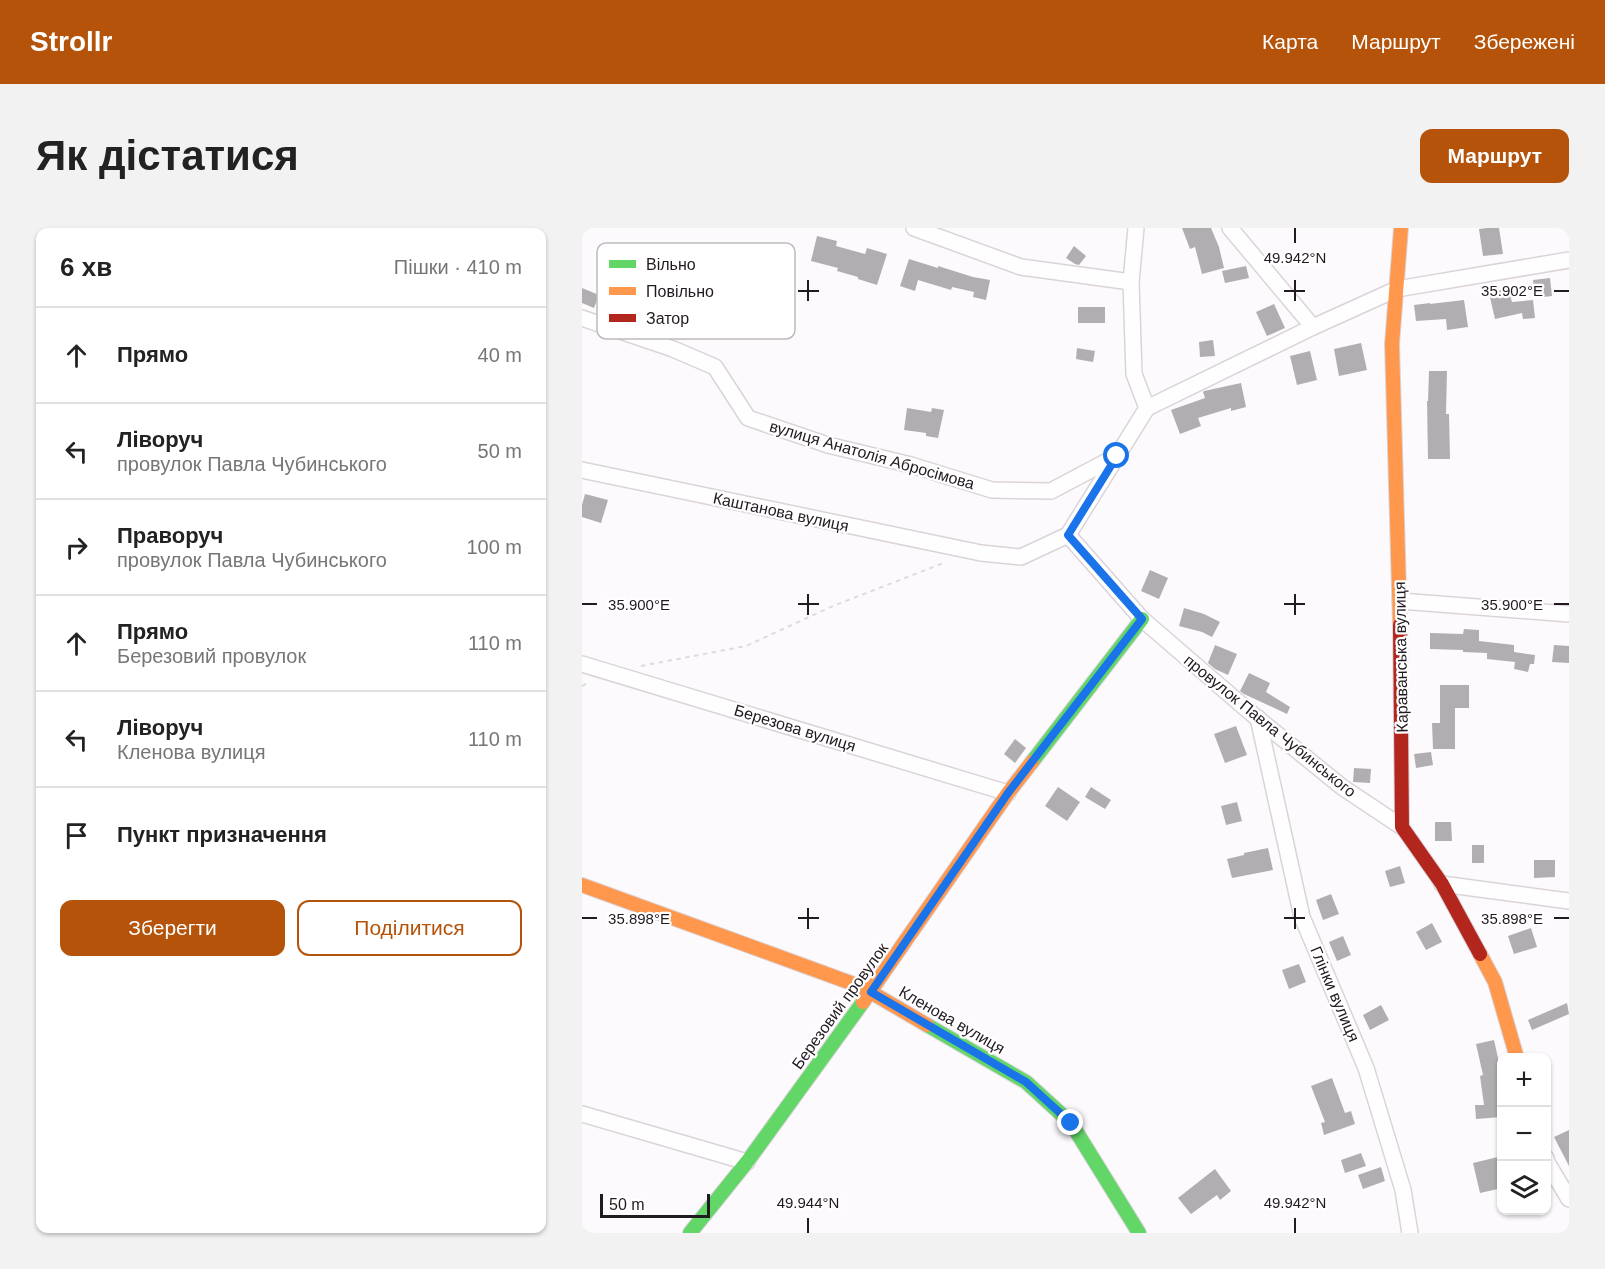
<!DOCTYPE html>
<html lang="uk">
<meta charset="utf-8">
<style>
body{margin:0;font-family:Helvetica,sans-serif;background:#f2f2f2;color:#222}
.controls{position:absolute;right:18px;bottom:18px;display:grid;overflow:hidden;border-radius:12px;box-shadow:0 2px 4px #0004}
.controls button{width:54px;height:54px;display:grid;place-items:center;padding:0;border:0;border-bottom:2px solid #e0e0e0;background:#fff;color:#222;font:30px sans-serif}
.scale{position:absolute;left:18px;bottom:15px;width:110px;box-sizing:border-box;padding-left:6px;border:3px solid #221a21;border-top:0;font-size:16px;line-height:21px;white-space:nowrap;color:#221a21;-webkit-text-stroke:4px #fff;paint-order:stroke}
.stop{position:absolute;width:18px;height:18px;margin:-14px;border:4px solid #1a73e8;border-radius:50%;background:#fff}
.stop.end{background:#1a73e8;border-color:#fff;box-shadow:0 2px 6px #0008}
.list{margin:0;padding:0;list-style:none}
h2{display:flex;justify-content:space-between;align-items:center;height:78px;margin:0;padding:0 24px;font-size:26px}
h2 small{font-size:20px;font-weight:400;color:#767676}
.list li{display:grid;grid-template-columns:39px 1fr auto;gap:18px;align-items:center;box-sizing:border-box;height:96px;padding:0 24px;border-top:2px solid #e0e0e0}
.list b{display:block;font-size:22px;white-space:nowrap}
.list p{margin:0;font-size:20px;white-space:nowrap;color:#767676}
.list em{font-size:20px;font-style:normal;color:#767676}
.actions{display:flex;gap:12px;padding:18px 24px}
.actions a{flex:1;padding:14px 0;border:2px solid #b45309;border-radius:12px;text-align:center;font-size:21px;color:#b45309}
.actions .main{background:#b45309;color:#fff}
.icon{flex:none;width:33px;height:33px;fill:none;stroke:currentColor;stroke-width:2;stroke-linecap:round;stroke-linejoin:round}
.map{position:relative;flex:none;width:987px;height:1005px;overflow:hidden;border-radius:12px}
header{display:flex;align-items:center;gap:36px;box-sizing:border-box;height:84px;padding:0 30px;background:#b45309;color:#fff}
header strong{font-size:28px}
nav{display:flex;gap:33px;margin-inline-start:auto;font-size:21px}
.intro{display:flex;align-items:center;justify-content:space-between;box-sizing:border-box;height:144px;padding:0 36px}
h1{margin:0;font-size:42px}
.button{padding:15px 27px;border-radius:12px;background:#b45309;color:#fff;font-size:21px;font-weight:700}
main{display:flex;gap:36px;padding:0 36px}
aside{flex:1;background:#fff;border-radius:12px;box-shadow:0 2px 4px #0004}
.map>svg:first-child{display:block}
.building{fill:#b1aeb2}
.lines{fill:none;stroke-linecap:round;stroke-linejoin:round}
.street-casing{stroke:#dad4d9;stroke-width:18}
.fast-casing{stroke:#dad4d9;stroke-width:16}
.slow-casing{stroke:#dad4d9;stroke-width:16}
.jam-casing{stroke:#dad4d9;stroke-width:16}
.path{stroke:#dddcdd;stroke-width:2;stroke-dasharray:4.5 4.5;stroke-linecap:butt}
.street{stroke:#fffeff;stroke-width:15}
.fast{stroke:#63d668;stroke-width:14}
.slow{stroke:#ff974d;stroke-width:14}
.jam{stroke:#b3261e;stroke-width:14}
.route{stroke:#1a73e8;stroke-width:8}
.ticks{fill:none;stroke:#221a21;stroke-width:2}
.labels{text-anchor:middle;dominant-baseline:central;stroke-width:4.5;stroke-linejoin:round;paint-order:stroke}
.street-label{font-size:16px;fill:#221a21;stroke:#fff}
.key{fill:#fff;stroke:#bdbabc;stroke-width:1.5}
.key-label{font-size:16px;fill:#221a21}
.ticks-label{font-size:15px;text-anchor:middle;fill:#221a21;stroke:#fff;stroke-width:4.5;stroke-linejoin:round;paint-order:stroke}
</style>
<header>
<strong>Strollr</strong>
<nav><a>Карта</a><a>Маршрут</a><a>Збережені</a></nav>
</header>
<div class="intro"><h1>Як дістатися</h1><a class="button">Маршрут</a></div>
<main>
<aside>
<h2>6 хв<small>Пішки · 410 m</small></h2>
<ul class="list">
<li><svg class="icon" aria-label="ahead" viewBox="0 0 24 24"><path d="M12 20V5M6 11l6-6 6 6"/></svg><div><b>Прямо</b></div><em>40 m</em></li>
<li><svg class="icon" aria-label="left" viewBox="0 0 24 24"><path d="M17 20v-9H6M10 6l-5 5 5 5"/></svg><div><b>Ліворуч</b><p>провулок Павла Чубинського</p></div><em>50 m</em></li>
<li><svg class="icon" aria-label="right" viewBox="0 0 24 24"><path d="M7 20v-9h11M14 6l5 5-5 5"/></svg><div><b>Праворуч</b><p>провулок Павла Чубинського</p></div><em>100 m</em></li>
<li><svg class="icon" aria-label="ahead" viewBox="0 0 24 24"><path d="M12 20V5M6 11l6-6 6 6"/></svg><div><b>Прямо</b><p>Березовий провулок</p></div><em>110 m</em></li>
<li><svg class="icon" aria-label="left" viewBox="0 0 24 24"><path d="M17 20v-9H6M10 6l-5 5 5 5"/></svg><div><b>Ліворуч</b><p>Кленова вулиця</p></div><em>110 m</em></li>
<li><svg class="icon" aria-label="arrive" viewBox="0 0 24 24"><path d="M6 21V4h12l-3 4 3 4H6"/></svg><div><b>Пункт призначення</b></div></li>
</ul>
<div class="actions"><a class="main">Зберегти</a><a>Поділитися</a></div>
</aside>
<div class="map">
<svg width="987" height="1005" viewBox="0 0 987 1005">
<rect width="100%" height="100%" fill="#fcfafc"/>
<!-- building -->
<g class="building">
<polygon points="600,0 629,0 637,19 642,40 620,46 613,19 608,21"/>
<polygon points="905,0 917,0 921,26 901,28 897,1"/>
<polygon points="235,8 255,13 254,18 283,26 285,20 305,26 295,57 276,51 276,49 255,43 256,40 229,33"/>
<polygon points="492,18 504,28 497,37 493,36 484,30"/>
<polygon points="327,31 356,40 356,38 391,49 408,52 404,72 391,69 392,64 370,59 369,62 336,52 333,63 318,58"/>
<polygon points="664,38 667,50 643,55 640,43"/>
<polygon points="968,50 970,68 953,70 951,52"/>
<polygon points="0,60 17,67 12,80 0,75"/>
<polygon points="926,60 930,74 951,72 953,90 941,91 940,85 913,91 907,65"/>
<polygon points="882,72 886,99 865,102 864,91 834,93 832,77 848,75 848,76"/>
<polygon points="692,76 703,100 685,108 674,84"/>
<rect x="496" y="79" width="27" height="16"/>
<polygon points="631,112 633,128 618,129 617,114"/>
<polygon points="779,115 785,142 757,148 752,121"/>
<polygon points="495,120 513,123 511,134 494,131"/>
<polygon points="728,123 735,152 715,157 708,128"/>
<polygon points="847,143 865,143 864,186 867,186 868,231 846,231 845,173 846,173"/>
<polygon points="659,155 664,179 649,183 649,180 616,190 619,198 598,206 589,182 623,170 621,164 622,163"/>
<polygon points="325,180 349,184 350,180 362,182 356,210 344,208 344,205 322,202"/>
<polygon points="3,266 26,272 19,295 0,289 0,277"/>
<polygon points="568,342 586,350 577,371 559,363"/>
<polygon points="602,380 622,386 638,394 630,409 620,404 597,398"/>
<polygon points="882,401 897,402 897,413 932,417 932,424 953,427 952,436 948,436 946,444 932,441 933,434 905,431 905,425 881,424 881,422 848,421 848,405 881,406"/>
<polygon points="633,417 655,426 646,447 633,441 626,435"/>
<polygon points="972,417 987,418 987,435 970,434"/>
<polygon points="667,445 688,455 684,464 708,479 705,486 662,466 658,463"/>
<polygon points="858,457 887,457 887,480 873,480 873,521 851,521 850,495 858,495"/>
<polygon points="654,498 665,527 643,535 632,506"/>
<polygon points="433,511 444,520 433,535 422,526"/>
<polygon points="849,524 851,537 834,540 832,526"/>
<polygon points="772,540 789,541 788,555 771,554"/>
<polygon points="476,559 498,574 485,593 463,578"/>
<polygon points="509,559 529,572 523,581 503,569"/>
<polygon points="655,574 660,593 644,597 639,578"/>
<polygon points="853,594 869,594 870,613 853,613"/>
<rect x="890" y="617" width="12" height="18"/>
<polygon points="686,620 691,642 650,650 645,631 662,627 662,625"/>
<polygon points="952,632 973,632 973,649 952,650"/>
<polygon points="818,638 823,655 808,659 803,643"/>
<polygon points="749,666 757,686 741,692 734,672"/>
<polygon points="850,695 860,714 844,722 834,704"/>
<polygon points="949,700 955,719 932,726 926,708"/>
<polygon points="761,708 769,727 755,733 747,714"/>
<polygon points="717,736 724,754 707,761 700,742"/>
<polygon points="985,775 987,786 950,802 946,792"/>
<polygon points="799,777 807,792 788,802 781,787"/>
<polygon points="912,812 920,848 920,889 894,891 893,877 902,877 898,848 901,847 894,816"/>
<polygon points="750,850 763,885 769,883 773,896 742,907 739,895 743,894 729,858"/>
<polygon points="987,902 987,938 972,909"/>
<polygon points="779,925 784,938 763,945 759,932"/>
<polygon points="920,928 920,960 898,965 891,935"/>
<polygon points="799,939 803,953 781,961 776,947"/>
<polygon points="633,941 649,963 638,972 635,967 609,986 596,970"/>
</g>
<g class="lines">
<defs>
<g id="street">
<polyline points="332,0 439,39 549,54"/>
<polyline points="554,0 549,54 552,146 565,180"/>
<polyline points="648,0 731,99"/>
<polyline points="0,90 91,121 133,139 166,190 246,217 329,237 410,262 469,263 535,228"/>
<polyline points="565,180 731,99 815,61 987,32"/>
<polyline points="0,242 399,325 439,329 486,307 565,180"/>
<polyline points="486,307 560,391 669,485 760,559 820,599"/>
<polyline points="818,373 987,386"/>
<polyline points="0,436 426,565"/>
<polyline points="676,490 720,689 784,840 821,962 828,1005"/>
<polyline points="860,656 987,673"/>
<polyline points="0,886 165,934"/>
<polyline points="964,930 966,936 987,971"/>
</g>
<g id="fast">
<polyline points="450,534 560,391"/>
<polyline points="345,797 444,854 489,895 557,1005"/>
<polyline points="108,1005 165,934 281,774"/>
</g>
<g id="slow">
<polyline points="818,397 810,116 819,0"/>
<polyline points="0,657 280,759 345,797"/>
<polyline points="898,726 913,754 935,830"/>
<polyline points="281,774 426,565 450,534"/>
</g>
<polyline id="jam" points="818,397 820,599 860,656 898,726"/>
</defs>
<!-- street casing -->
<use href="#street" class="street-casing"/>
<!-- fast casing -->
<use href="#fast" class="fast-casing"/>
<!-- slow casing -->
<use href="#slow" class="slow-casing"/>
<!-- jam casing -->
<use href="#jam" class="jam-casing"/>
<!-- path -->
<g class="path">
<polyline points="59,438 164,418 251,378 364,334"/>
<polyline points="0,458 8,454"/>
</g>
<!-- street -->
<use href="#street" class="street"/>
<!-- fast -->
<use href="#fast" class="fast"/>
<!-- slow -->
<use href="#slow" class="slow"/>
<!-- jam -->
<use href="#jam" class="jam"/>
</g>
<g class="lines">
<!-- route -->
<polyline class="route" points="489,895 444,854 289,764 426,565 560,391 486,307 535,228"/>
</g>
<!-- ticks -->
<path class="ticks" d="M713 0V15M226 52V73M713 52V73M216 63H237M702 63H723M972 63H987M226 366V387M713 366V387M0 376H15M216 376H237M702 376H723M972 376H987M226 680V701M713 680V701M0 690H15M216 690H237M702 690H723M972 690H987M226 990V1005M713 990V1005"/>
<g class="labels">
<!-- street labels -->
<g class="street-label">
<text transform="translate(290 227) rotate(16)">вулиця Анатолія Абросімова</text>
<text transform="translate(199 284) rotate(12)">Каштанова вулиця</text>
<text transform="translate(819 429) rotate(-91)">Караванська вулиця</text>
<text transform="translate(688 498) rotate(39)">провулок Павла Чубинського</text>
<text transform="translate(213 500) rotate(17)">Березова вулиця</text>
<text transform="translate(753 766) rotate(67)">Глінки вулиця</text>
<text transform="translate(258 778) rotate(-54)">Березовий провулок</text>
<text transform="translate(370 792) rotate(30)">Кленова вулиця</text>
</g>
</g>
<!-- legend -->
<rect x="15" y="15" width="198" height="96" rx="9" class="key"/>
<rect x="27" y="32" width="27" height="8" fill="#63d668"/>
<rect x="27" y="59" width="27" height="8" fill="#ff974d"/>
<rect x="27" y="86" width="27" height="8" fill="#b3261e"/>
<g class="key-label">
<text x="64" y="42">Вільно</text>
<text x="64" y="69">Повільно</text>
<text x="64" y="96">Затор</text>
</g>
<g class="ticks-label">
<text x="713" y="35">49.942°N</text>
<text x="930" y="68">35.902°E</text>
<text x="930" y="382">35.900°E</text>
<text x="57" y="382">35.900°E</text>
<text x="930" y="696">35.898°E</text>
<text x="57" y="696">35.898°E</text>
<text x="226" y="980">49.944°N</text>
<text x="713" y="980">49.942°N</text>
</g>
</svg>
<div class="controls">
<button>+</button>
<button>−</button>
<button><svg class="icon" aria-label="layers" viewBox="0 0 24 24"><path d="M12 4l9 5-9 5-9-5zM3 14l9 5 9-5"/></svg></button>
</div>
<div class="scale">50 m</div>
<div class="stop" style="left:535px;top:228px"></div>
<div class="stop end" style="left:489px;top:895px"></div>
</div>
</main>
